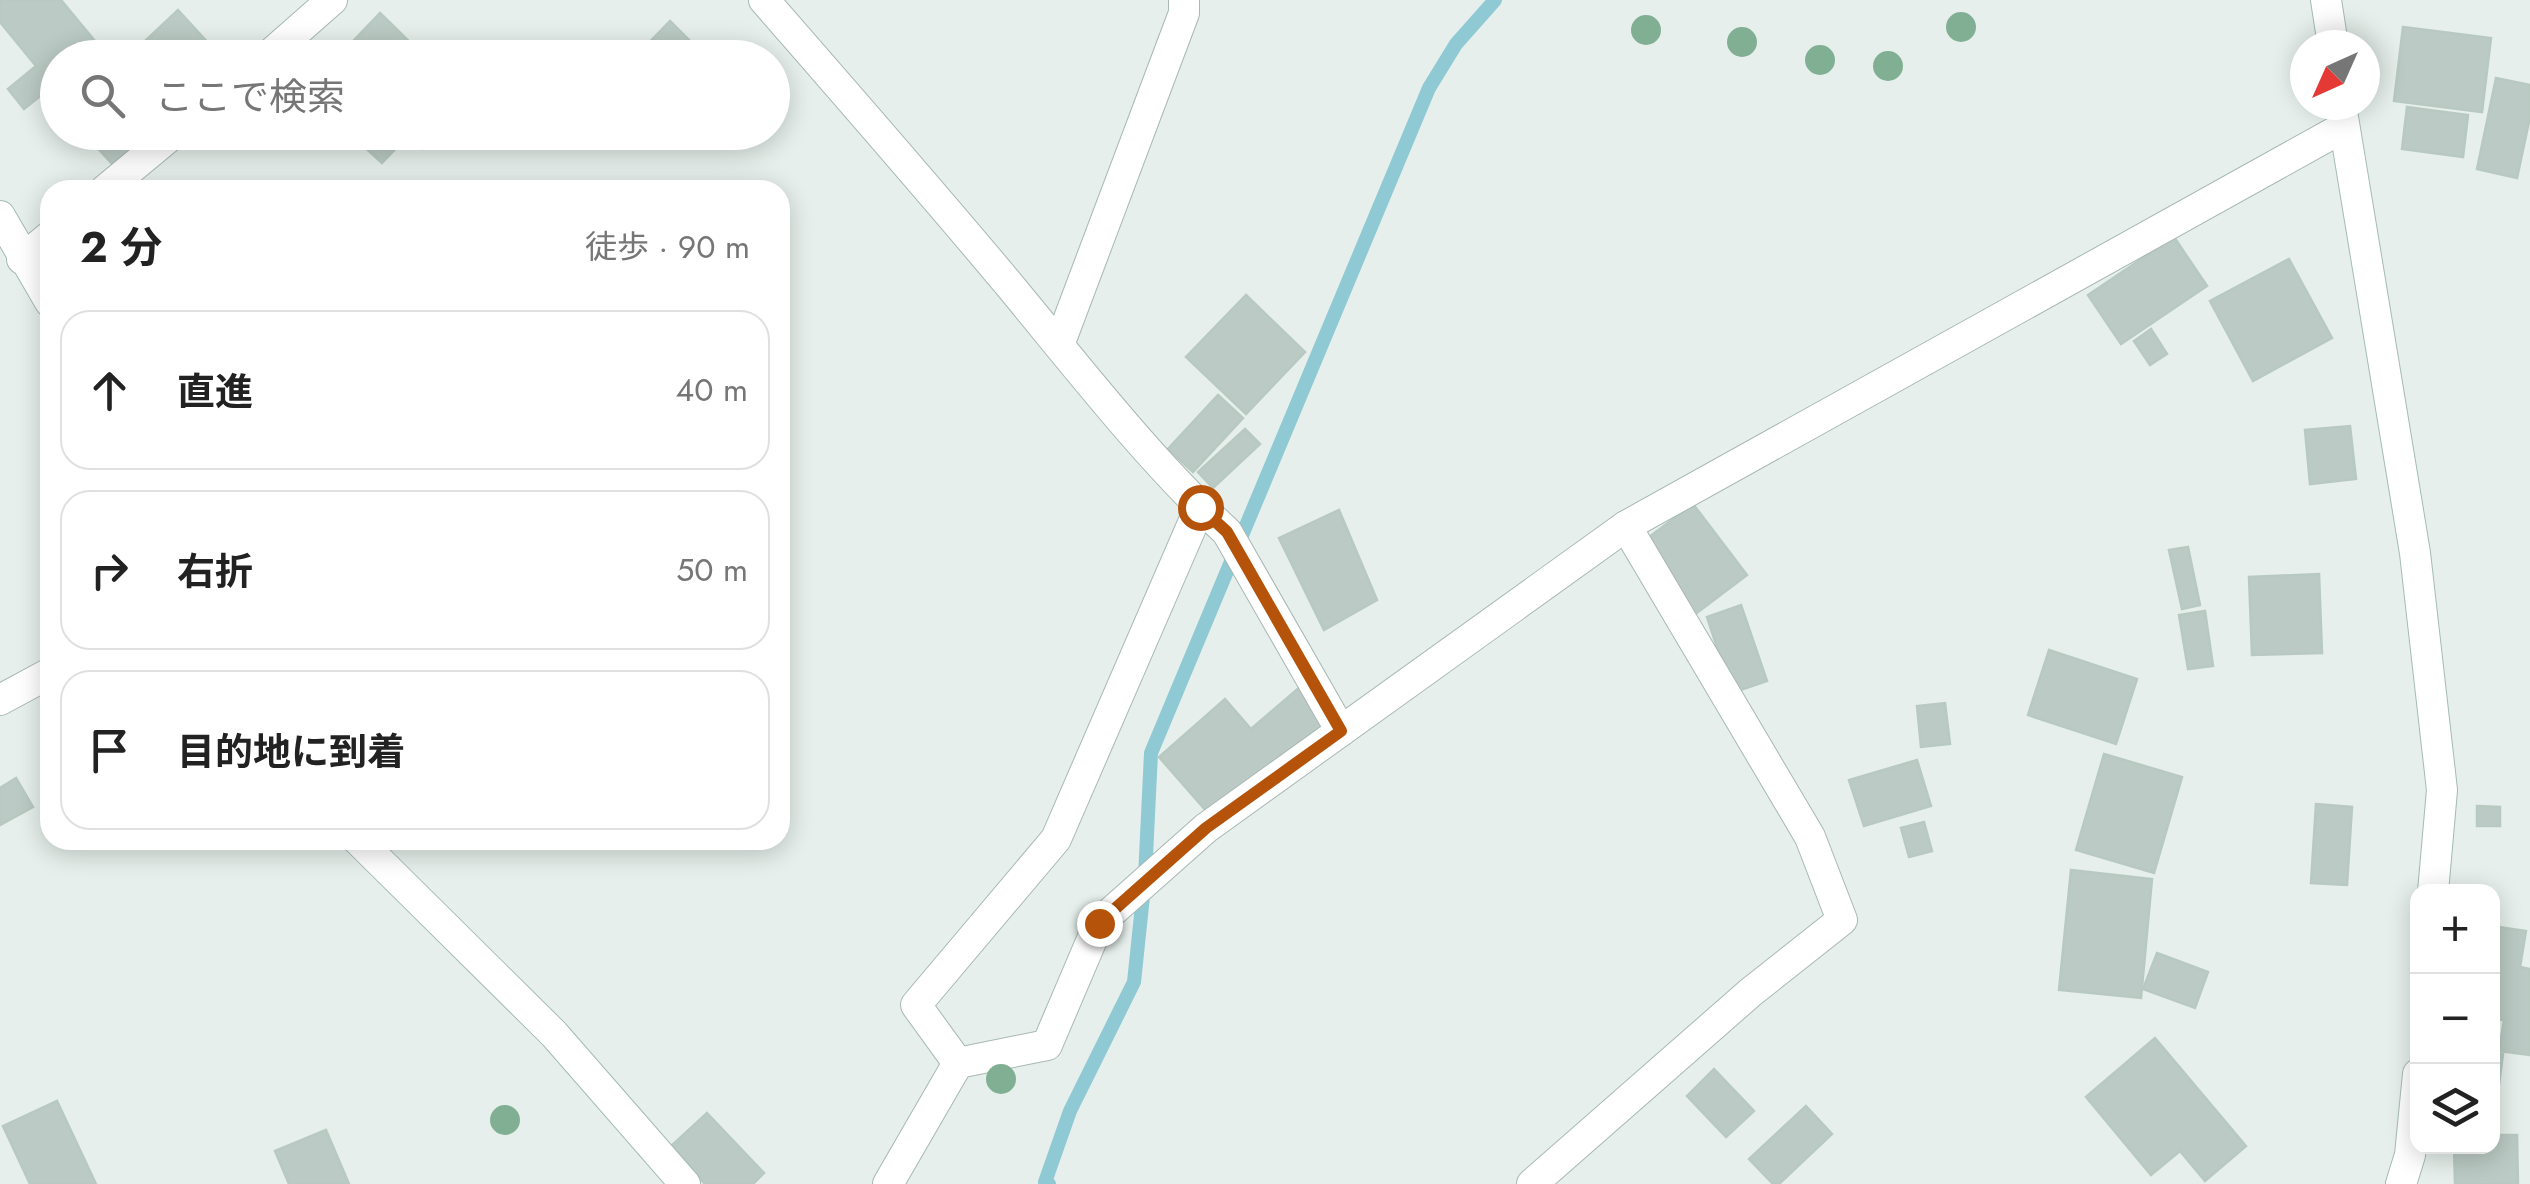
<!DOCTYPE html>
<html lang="ja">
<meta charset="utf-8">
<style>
body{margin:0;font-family:Jost,"Noto Sans JP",sans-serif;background:#f2f2f2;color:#222}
.controls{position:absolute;right:30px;bottom:30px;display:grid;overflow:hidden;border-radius:20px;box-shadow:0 5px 25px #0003}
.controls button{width:90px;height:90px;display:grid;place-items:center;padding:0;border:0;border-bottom:2px solid #e0e0e0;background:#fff;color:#222;font:50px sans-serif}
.compass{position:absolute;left:2290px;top:30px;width:90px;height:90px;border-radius:50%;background:#fff;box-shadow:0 5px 25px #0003;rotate:225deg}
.stop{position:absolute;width:30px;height:30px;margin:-22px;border:8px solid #b45309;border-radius:50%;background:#fff}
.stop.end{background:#b45309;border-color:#fff;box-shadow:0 2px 10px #0008}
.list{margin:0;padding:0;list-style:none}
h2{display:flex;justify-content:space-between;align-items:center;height:130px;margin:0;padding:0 40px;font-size:42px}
h2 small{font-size:32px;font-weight:400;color:#767676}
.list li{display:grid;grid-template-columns:65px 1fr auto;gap:30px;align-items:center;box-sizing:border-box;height:160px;margin:0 20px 20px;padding:0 20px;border:2px solid #e0e0e0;border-radius:30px}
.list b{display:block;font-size:38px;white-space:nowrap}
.list em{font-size:32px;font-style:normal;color:#767676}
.icon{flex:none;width:55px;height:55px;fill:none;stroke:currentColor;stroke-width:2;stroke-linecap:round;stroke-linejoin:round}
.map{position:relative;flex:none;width:2530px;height:1184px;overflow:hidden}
.search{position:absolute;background:#fff;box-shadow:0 5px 25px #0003;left:40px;top:40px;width:750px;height:110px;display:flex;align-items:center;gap:25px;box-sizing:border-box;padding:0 35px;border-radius:55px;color:#767676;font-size:38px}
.panel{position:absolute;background:#fff;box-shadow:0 5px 25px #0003;left:40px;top:180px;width:750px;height:670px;border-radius:30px}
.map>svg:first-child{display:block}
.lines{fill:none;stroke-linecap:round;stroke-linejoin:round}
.stream{stroke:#8ec9d4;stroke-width:14}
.building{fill:#bbcac4;stroke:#b8c9c2;stroke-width:2.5}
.street-casing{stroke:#a8b8b2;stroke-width:32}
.secondary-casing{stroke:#a4bbb3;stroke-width:32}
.street{stroke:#fff;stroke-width:30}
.secondary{stroke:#fff;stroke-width:30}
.tree{fill:#80af93}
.route{stroke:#b45309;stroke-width:12}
</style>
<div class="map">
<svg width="2530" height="1184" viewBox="0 0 2530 1184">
<rect width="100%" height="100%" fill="#e6efeb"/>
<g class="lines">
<!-- stream -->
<polyline class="stream" points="1049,1184 1045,1182 1070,1111 1134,982 1145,877 1151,753 1429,88 1456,44 1495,0"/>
</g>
<!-- building -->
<g class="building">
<polygon points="0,0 61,0 100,47 87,58 58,58 58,82 24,109 8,89 36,66 0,22"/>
<polygon points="178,10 222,58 127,58"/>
<polygon points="380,13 426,58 337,58"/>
<polygon points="670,21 707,58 652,58 643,49"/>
<polygon points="2403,27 2491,38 2482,112 2394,101"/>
<polygon points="2496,78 2530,85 2530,117 2517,178 2477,169"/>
<polygon points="2407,107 2468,115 2463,157 2402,149"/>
<polygon points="83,132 150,132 114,166"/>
<polygon points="348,132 385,132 399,145 382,163"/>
<polygon points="406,132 438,132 422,149"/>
<polygon points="2174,237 2207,286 2121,344 2088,295"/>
<polygon points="2289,259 2332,338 2253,381 2210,301"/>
<polygon points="1246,295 1305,352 1246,414 1186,357"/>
<polygon points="2151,329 2167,354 2150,365 2134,341"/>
<polygon points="1218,395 1243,418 1193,472 1168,449"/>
<polygon points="2350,426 2356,479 2310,484 2305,430"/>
<polygon points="1245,429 1260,444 1213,488 1198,472"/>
<polygon points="1693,504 1747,575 1694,615 1640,544"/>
<polygon points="1339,510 1377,600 1324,630 1279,538"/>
<polygon points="2188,547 2200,605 2182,609 2169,550"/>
<polygon points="2319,574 2322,653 2252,655 2249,577"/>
<polygon points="1741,605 1767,681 1732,693 1707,617"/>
<polygon points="2205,611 2213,666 2188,669 2179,615"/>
<polygon points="2049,650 2137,679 2116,744 2028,715"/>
<polygon points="1300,687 1330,721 1215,821 1159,757 1225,699 1251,729"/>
<polygon points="1945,703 1950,744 1921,747 1917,706"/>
<polygon points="2104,754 2182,777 2154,873 2076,850"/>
<polygon points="1917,760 1931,806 1864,826 1849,780"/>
<polygon points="16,778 33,807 0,825 0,788"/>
<polygon points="2316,804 2352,807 2347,885 2311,883"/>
<polygon points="2477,806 2500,807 2500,826 2477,826"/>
<polygon points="1924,822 1932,851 1909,857 1901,828"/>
<polygon points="2071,870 2152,879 2141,998 2059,990"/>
<polygon points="2492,926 2526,931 2520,967 2530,969 2530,1055 2499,1051 2504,1020 2492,1019"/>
<polygon points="2157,953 2208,972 2195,1008 2143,989"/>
<polygon points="2155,1038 2246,1146 2205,1181 2180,1151 2151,1175 2086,1097"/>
<polygon points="2492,1053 2503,1054 2494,1123 2492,1123"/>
<polygon points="1714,1069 1754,1111 1726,1137 1687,1096"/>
<polygon points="57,1101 96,1184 30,1184 3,1126"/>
<polygon points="1806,1106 1832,1134 1779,1184 1773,1184 1749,1159"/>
<polygon points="707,1113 764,1173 753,1184 705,1184 670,1147"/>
<polygon points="326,1130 349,1184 289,1184 275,1151"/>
<polygon points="2492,1135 2517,1135 2518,1184 2455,1184 2454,1146 2492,1146"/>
</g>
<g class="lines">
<defs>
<g id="street">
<path d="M764 0C847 95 930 190 1011 287 1078 368 1150 461 1227 532L1341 731"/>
<polyline points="266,58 332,0"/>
<polyline points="105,190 175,132"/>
<polyline points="22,259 50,236"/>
<polyline points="1059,345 1184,13 1184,0"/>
<polyline points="0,700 50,673"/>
<polyline points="958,1063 916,1005 1056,839 1200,507"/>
<polyline points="888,1184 958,1063 1047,1045 1099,923 1206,828 1626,526 2344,127"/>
<polyline points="1532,1184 1751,992 1842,920 1810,837 1626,526"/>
</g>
<g id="secondary">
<polyline points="2326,0 2333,45"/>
<polyline points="2341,105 2415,553 2442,790 2433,892"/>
<polyline points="0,216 50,302"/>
<polyline points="358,840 554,1034 685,1184"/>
<polyline points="2401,1184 2410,1155 2418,1074"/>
</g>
</defs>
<!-- street casing -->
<use href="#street" class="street-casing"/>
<!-- secondary casing -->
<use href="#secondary" class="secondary-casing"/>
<!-- street -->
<use href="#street" class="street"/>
<!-- secondary -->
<use href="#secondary" class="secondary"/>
</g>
<!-- trees -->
<g class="tree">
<circle cx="1961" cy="27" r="15"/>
<circle cx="1646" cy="30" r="15"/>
<circle cx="1742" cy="42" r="15"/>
<circle cx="1820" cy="60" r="15"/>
<circle cx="1888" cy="66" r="15"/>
<circle cx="1001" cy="1079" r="15"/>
<circle cx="505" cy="1120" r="15"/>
</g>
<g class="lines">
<!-- route -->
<polyline class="route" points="1099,923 1206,828 1341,731 1227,532 1200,507"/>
</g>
</svg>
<div class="controls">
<button>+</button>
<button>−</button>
<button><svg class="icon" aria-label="layers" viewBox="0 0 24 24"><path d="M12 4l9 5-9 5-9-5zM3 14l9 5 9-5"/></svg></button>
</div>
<svg class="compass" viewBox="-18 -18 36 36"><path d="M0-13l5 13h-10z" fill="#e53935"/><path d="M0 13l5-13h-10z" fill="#767676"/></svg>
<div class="stop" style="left:1200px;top:507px"></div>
<div class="stop end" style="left:1099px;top:923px"></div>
<div class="search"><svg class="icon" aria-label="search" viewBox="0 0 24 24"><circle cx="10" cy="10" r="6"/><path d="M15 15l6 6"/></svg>ここで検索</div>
<section class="panel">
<h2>2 分<small>徒歩 · 90 m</small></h2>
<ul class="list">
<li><svg class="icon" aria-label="ahead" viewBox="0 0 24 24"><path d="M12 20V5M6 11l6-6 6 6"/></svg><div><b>直進</b></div><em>40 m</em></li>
<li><svg class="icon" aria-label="right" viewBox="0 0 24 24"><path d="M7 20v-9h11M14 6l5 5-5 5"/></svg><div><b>右折</b></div><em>50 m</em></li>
<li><svg class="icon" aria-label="arrive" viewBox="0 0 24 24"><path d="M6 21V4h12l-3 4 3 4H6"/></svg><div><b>目的地に到着</b></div></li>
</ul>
</section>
</div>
